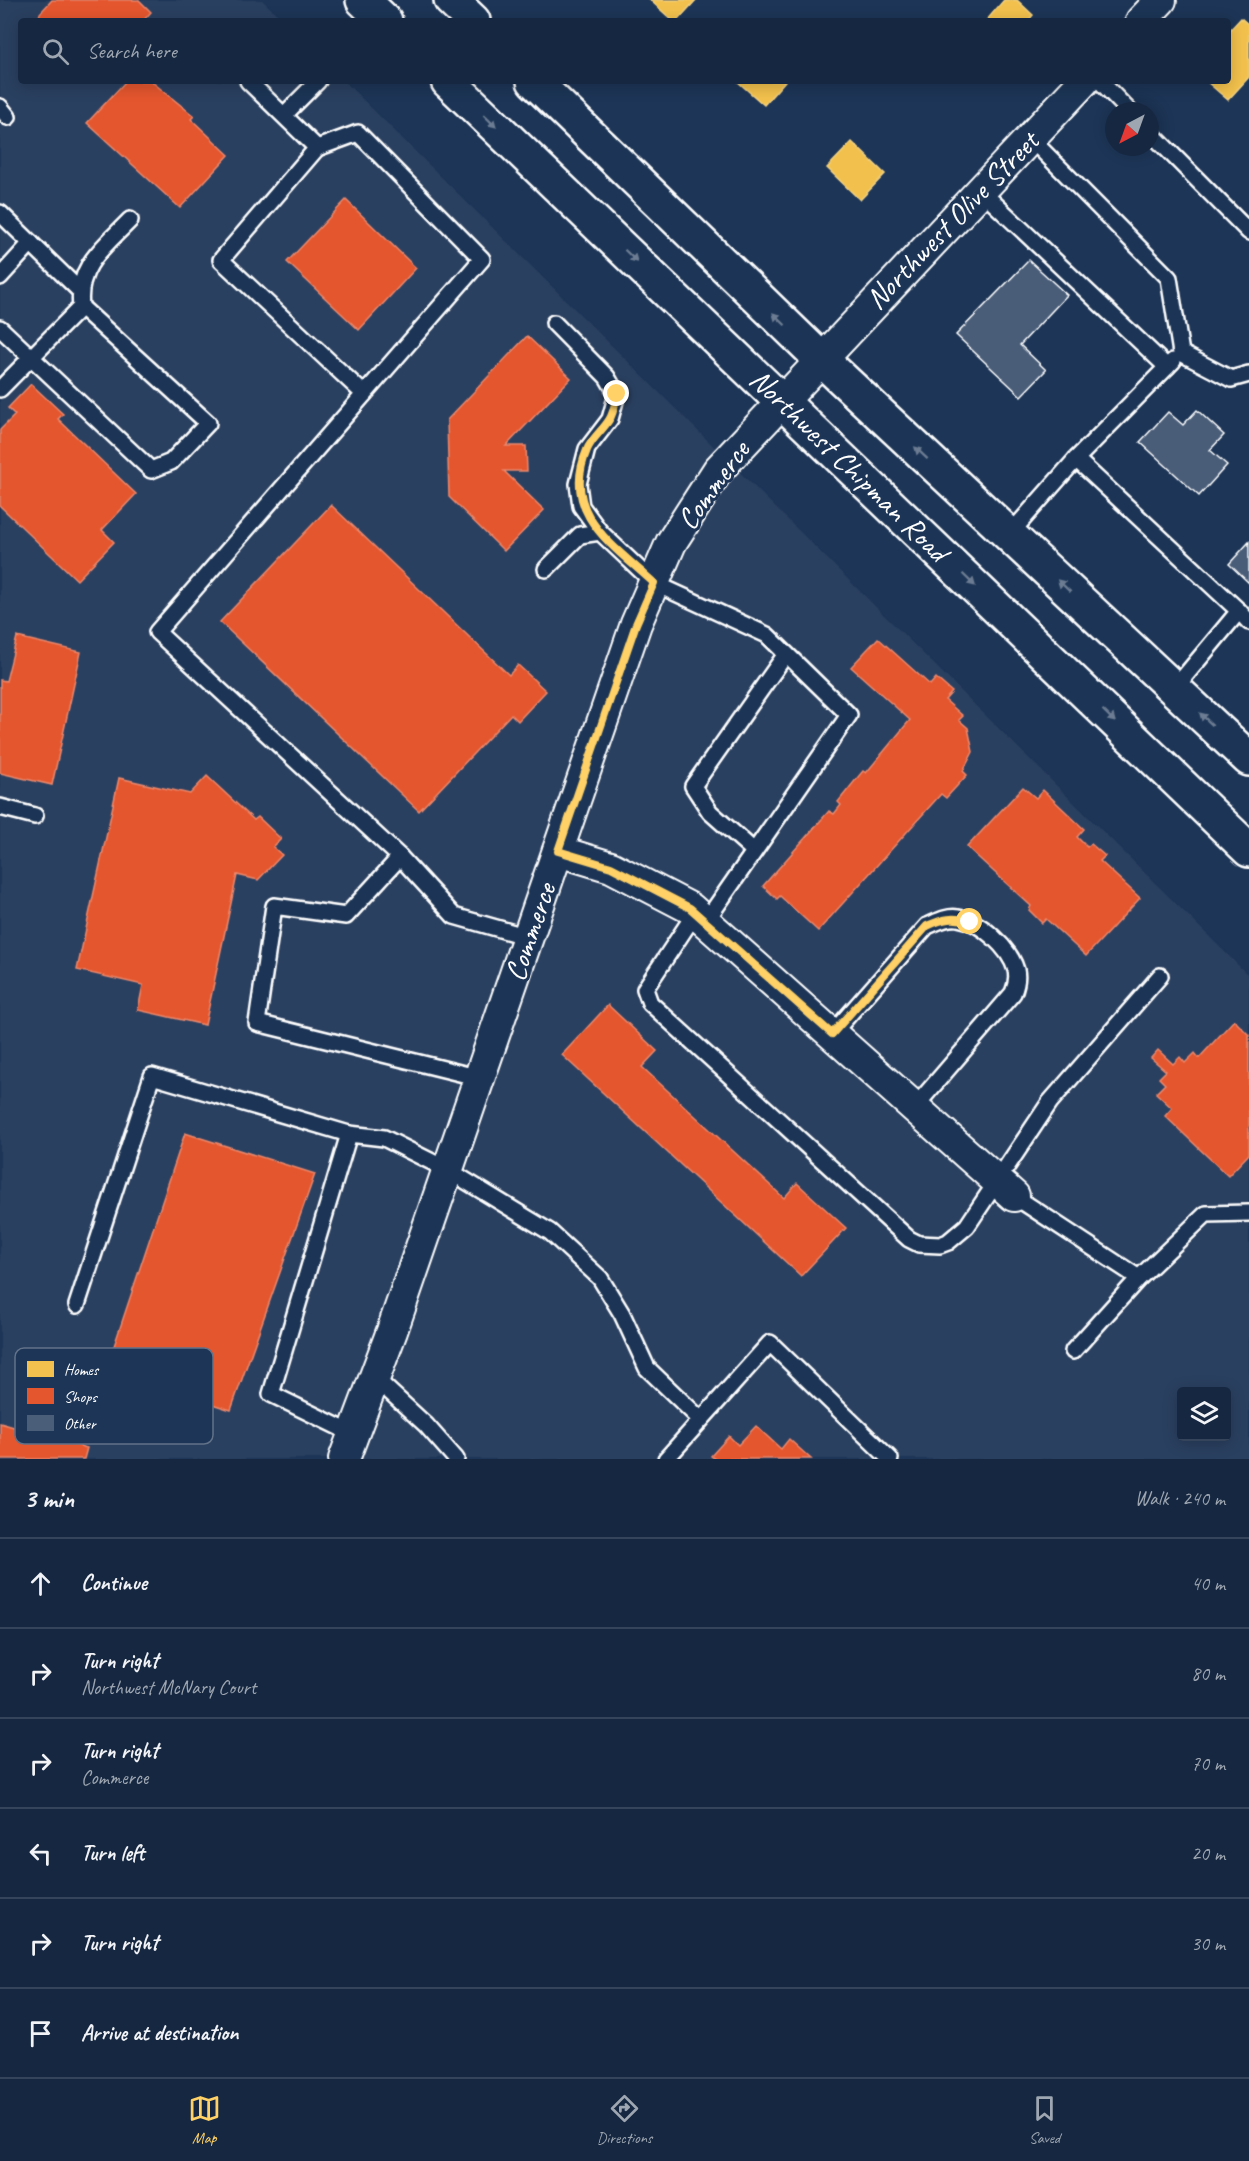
<!DOCTYPE html>
<meta charset="utf-8">
<style>
body{margin:0;font-family:Caveat,sans-serif;background:#1f3048;color:#f1f3f6}
.controls{position:absolute;right:18px;bottom:18px;display:grid;overflow:hidden;border-radius:6px;box-shadow:0 3px 15px #0003}
.controls button{width:54px;height:54px;display:grid;place-items:center;padding:0;border:0;border-bottom:2px solid #35445a;background:#162841;color:#f1f3f6;font:30px sans-serif}
.compass{position:absolute;left:1105px;top:102px;width:54px;height:54px;border-radius:50%;background:#162841;box-shadow:0 3px 15px #0003;rotate:221deg}
.stop{position:absolute;width:18px;height:18px;margin:-14px;border:4px solid #ffd166;border-radius:50%;background:#fff}
.stop.end{background:#ffd166;border-color:#fff;box-shadow:0 2px 6px #0008}
.list{margin:0;padding:0;list-style:none}
h2{display:flex;justify-content:space-between;align-items:center;height:78px;margin:0;padding:0 24px;font-size:26px}
h2 small{font-size:20px;font-weight:400;color:#9ea6b1}
.list li{display:grid;grid-template-columns:39px 1fr auto;gap:18px;align-items:center;box-sizing:border-box;height:90px;padding:0 24px;border-top:2px solid #35445a}
.list b{display:block;font-size:22px;white-space:nowrap}
.list p{margin:0;font-size:20px;white-space:nowrap;color:#9ea6b1}
.list em{font-size:20px;font-style:normal;color:#9ea6b1}
.icon{flex:none;width:33px;height:33px;fill:none;stroke:currentColor;stroke-width:2;stroke-linecap:round;stroke-linejoin:round}
.map{position:relative;flex:none;width:1249px;height:1459px;overflow:hidden}
.search{position:absolute;background:#162841;box-shadow:0 3px 15px #0003;left:18px;right:18px;top:18px;height:66px;display:flex;align-items:center;gap:15px;box-sizing:border-box;padding:0 21px;border-radius:6px;color:#9ea6b1;font-size:22px}
.sheet{height:618px;background:#162841}
nav{display:flex;justify-content:space-around;align-items:center;box-sizing:border-box;height:84px;border-top:2px solid #35445a;background:#162841;font-size:16px;color:#9ea6b1}
nav a{display:grid;justify-items:center;gap:3px}
nav .on{color:#ffd166}
.map>svg:first-child{display:block}
.built{fill:#2a4161;fill-rule:evenodd}
.homes{fill:#f2c14e;stroke:#f6d483;stroke-width:1.5}
.shops{fill:#e4572e;stroke:#ec896d;stroke-width:1.5}
.building{fill:#4a5d79;stroke:#fff;stroke-width:1.5}
.lines{fill:none;stroke-linecap:round;stroke-linejoin:round}
.service-casing{stroke:#fff;stroke-width:20}
.minor-casing{stroke:#fff;stroke-width:34}
.secondary-casing{stroke:#fff;stroke-width:38}
.service{stroke:#1d3557;stroke-width:15}
.minor{stroke:#1d3557;stroke-width:30}
.secondary{stroke:#1d3557;stroke-width:33}
.oneway{fill:#6c7c92}
.route{stroke:#ffd166;stroke-width:8}
.labels{text-anchor:middle;dominant-baseline:central;stroke-width:6;stroke-linejoin:round;paint-order:stroke}
.street-label{font-size:30px;fill:#fff;stroke:#1d3557}
.key{fill:#1d3557;stroke:#617289;stroke-width:1.5}
.key-label{font-size:16px;fill:#fff}
</style>
<div class="map">
<svg width="1249" height="1459" viewBox="0 0 1249 1459">
<rect width="100%" height="100%" fill="#1d3557"/>
<filter id="ink" filterUnits="userSpaceOnUse"><feTurbulence type="fractalNoise" baseFrequency=".0167" numOctaves="2"/><feDisplacementMap in="SourceGraphic" scale="12" xChannelSelector="R" yChannelSelector="G"/><feConvolveMatrix kernelMatrix="1 2 1 2 8 2 1 2 1" color-interpolation-filters="sRGB"/></filter>
<g filter="url(#ink)">
<!-- built -->
<path class="built" d="M0 0H262L284 21H21V81H344L1249 976V1459H0ZM1182 1392H1226V1436H1182Z"/>
<!-- homes -->
<g class="homes">
<polygon points="650,0 696,0 677,21 673,21"/>
<polygon points="1004,0 1017,0 1033,15 1028,21 986,21"/>
<polygon points="1241,18 1249,25 1249,77 1228,100 1206,81 1228,81 1228,32"/>
<polygon points="737,81 785,81 764,105"/>
<polygon points="852,142 885,174 860,200 827,168"/>
</g>
<!-- shops -->
<g class="shops">
<polygon points="52,0 139,0 151,12 143,21 38,21 40,13"/>
<polygon points="126,81 151,81 194,116 191,119 229,155 180,208 87,123"/>
<polygon points="346,200 416,268 359,330 287,262"/>
<polygon points="527,336 571,378 506,446 526,446 527,471 504,471 544,510 504,551 449,497 447,420"/>
<polygon points="31,384 63,414 58,419 136,494 102,530 114,542 77,580 0,506 0,430 15,415 8,408"/>
<polygon points="331,505 509,675 518,665 546,691 518,721 511,714 419,811 220,622"/>
<polygon points="17,637 81,652 52,785 0,773 0,680 6,681"/>
<polygon points="878,638 930,685 936,678 952,692 945,700 963,716 959,720 968,728 973,752 963,771 967,775 946,798 941,794 818,931 780,896 777,899 763,886 829,811 834,814 841,805 838,802 858,777 863,771 866,773 910,720 851,667"/>
<polygon points="207,776 254,820 258,817 281,839 273,847 282,855 258,880 237,875 205,1025 138,1010 143,985 77,970 119,778 190,794"/>
<polygon points="1023,787 1036,798 1043,790 1084,829 1077,837 1087,847 1091,844 1105,856 1100,861 1140,898 1086,956 1046,919 1042,923 1029,910 1031,906 967,847"/>
<polygon points="608,1005 657,1051 642,1067 784,1198 797,1183 846,1228 801,1276 562,1055"/>
<polygon points="1234,1020 1249,1035 1249,1154 1228,1176 1165,1116 1172,1108 1156,1093 1165,1084 1159,1078 1166,1071 1151,1058 1158,1050 1173,1064 1180,1057 1185,1063 1195,1053 1199,1058"/>
<polygon points="185,1133 315,1174 231,1410 106,1370"/>
<polygon points="0,1423 87,1448 84,1459 0,1459"/>
<polygon points="756,1426 781,1449 789,1439 811,1459 715,1459 711,1456 729,1436 738,1445"/>
</g>
<!-- building -->
<g class="building">
<polygon points="1029,260 1067,295 1020,345 1046,370 1021,396 956,335"/>
<polygon points="1197,410 1224,435 1210,450 1227,465 1199,496 1140,442 1168,412 1183,425"/>
<polygon points="1249,542 1249,583 1229,564"/>
</g>
<g class="lines">
<defs>
<g id="service">
<polyline points="248,81 317,148 358,133 482,259 157,632 400,857"/>
<polyline points="1100,81 1129,111"/>
<polyline points="0,107 8,117"/>
<polyline points="284,115 318,81"/>
<polyline points="1150,132 1249,232"/>
<polyline points="1030,138 1169,278 1181,353 1231,379 1249,374"/>
<polyline points="317,148 221,260 364,394"/>
<polyline points="980,190 1167,367"/>
<polyline points="0,213 78,289"/>
<polyline points="0,277 31,243"/>
<polyline points="554,323 607,377 617,394 610,419 587,449 578,484 581,506 600,532 654,583 767,635 849,715 706,921"/>
<polyline points="0,328 151,470 171,462 208,423 81,307"/>
<path d="M0 389 81 307C76 266 104 247 130 220"/>
<polyline points="1076,459 1173,361"/>
<polyline points="1009,535 1076,459 1239,611"/>
<polyline points="546,569 580,535 600,532"/>
<polyline points="1174,689 1239,611 1249,622"/>
<polyline points="0,807 35,816"/>
<polyline points="754,851 710,812 693,786 786,654"/>
<polyline points="696,912 645,989 650,1003 909,1239 919,1244 940,1245 948,1242 967,1226 1050,1102 1160,976"/>
<path d="M832 1034 927 926C937 922 947 916 958 918 981 921 1010 949 1016 970 1018 979 1016 986 1013 993L914 1108"/>
<polyline points="480,1078 257,1023 274,906 346,916 400,857 454,916 528,937"/>
<polyline points="1014,1196 1139,1278"/>
<polyline points="77,1305 152,1076 349,1134"/>
<polyline points="1073,1351 1139,1278 1206,1214 1249,1213"/>
<polyline points="375,1378 426,1425 456,1459"/>
<polyline points="353,1434 271,1394 349,1134 384,1138 448,1170 550,1232 600,1278 622,1314 647,1368 700,1419"/>
<polyline points="666,1459 770,1343 890,1459"/>
</g>
<g id="minor">
<polyline points="1141,21 1161,0"/>
<polyline points="558,851 611,867 690,908 1014,1196"/>
<polyline points="344,1459 392,1331 636,624 671,543 718,470 1084,81"/>
</g>
<g id="secondary">
<polyline points="363,0 385,21"/>
<polyline points="451,0 473,21"/>
<polyline points="448,81 1249,850"/>
<polyline points="534,81 820,358 1249,759"/>
</g>
</defs>
<!-- service casing -->
<use href="#service" class="service-casing"/>
<!-- minor casing -->
<use href="#minor" class="minor-casing"/>
<!-- secondary casing -->
<use href="#secondary" class="secondary-casing"/>
<!-- service -->
<use href="#service" class="service"/>
<!-- minor -->
<use href="#minor" class="minor"/>
<!-- secondary -->
<use href="#secondary" class="secondary"/>
</g>
<!-- one-way arrows -->
<defs><path id="oneway-solid" d="M-6-.8H1V-3.2L6.5 0L1 3.2V.8H-6Z" transform="scale(1.5)"/></defs>
<g class="oneway">
<use href="#oneway-solid" transform="translate(490 121) rotate(44)"/>
<use href="#oneway-solid" transform="translate(631 256) rotate(44)"/>
<use href="#oneway-solid" transform="translate(779 319) rotate(-136)"/>
<use href="#oneway-solid" transform="translate(921 453) rotate(-137)"/>
<use href="#oneway-solid" transform="translate(969 580) rotate(44)"/>
<use href="#oneway-solid" transform="translate(1064 586) rotate(-137)"/>
<use href="#oneway-solid" transform="translate(1109 716) rotate(44)"/>
<use href="#oneway-solid" transform="translate(1206 719) rotate(-137)"/>
</g>
</g>
<g class="lines" filter="url(#ink)">
<!-- route -->
<path class="route" d="M617 394C615 402 614 413 609 420 603 430 591 439 587 450 560 513 613 545 654 583L636 624 558 851 611 867 690 908 832 1034 927 926C943 919 953 916 970 922"/>
</g>
<g class="labels">
<!-- street labels -->
<g class="street-label">
<text transform="translate(952 220) rotate(-46)">Northwest Olive Street</text>
<text transform="translate(849 465) rotate(44)">Northwest Chipman Road</text>
<text transform="translate(713 485) rotate(-54)">Commerce</text>
<text transform="translate(530 932) rotate(-71)">Commerce</text>
</g>
</g>
<!-- legend -->
<rect x="15" y="1348" width="198" height="96" rx="9" class="key"/>
<rect x="27" y="1361" width="27" height="16" fill="#f2c14e"/>
<rect x="27" y="1388" width="27" height="16" fill="#e4572e"/>
<rect x="27" y="1415" width="27" height="16" fill="#4a5d79"/>
<g class="key-label">
<text x="64" y="1375">Homes</text>
<text x="64" y="1402">Shops</text>
<text x="64" y="1429">Other</text>
</g>
</svg>
<div class="controls">
<button><svg class="icon" aria-label="layers" viewBox="0 0 24 24"><path d="M12 4l9 5-9 5-9-5zM3 14l9 5 9-5"/></svg></button>
</div>
<svg class="compass" viewBox="-18 -18 36 36"><path d="M0-13l5 13h-10z" fill="#e53935"/><path d="M0 13l5-13h-10z" fill="#9ea6b1"/></svg>
<div class="stop" style="left:970px;top:922px"></div>
<div class="stop end" style="left:617px;top:394px"></div>
<div class="search"><svg class="icon" aria-label="search" viewBox="0 0 24 24"><circle cx="10" cy="10" r="6"/><path d="M15 15l6 6"/></svg>Search here</div>
</div>
<section class="sheet">
<h2>3 min<small>Walk · 240 m</small></h2>
<ul class="list">
<li><svg class="icon" aria-label="ahead" viewBox="0 0 24 24"><path d="M12 20V5M6 11l6-6 6 6"/></svg><div><b>Continue</b></div><em>40 m</em></li>
<li><svg class="icon" aria-label="right" viewBox="0 0 24 24"><path d="M7 20v-9h11M14 6l5 5-5 5"/></svg><div><b>Turn right</b><p>Northwest McNary Court</p></div><em>80 m</em></li>
<li><svg class="icon" aria-label="right" viewBox="0 0 24 24"><path d="M7 20v-9h11M14 6l5 5-5 5"/></svg><div><b>Turn right</b><p>Commerce</p></div><em>70 m</em></li>
<li><svg class="icon" aria-label="left" viewBox="0 0 24 24"><path d="M17 20v-9H6M10 6l-5 5 5 5"/></svg><div><b>Turn left</b></div><em>20 m</em></li>
<li><svg class="icon" aria-label="right" viewBox="0 0 24 24"><path d="M7 20v-9h11M14 6l5 5-5 5"/></svg><div><b>Turn right</b></div><em>30 m</em></li>
<li><svg class="icon" aria-label="arrive" viewBox="0 0 24 24"><path d="M6 21V4h12l-3 4 3 4H6"/></svg><div><b>Arrive at destination</b></div></li>
</ul>
</section>
<nav>
<a class="on"><svg class="icon" aria-label="map" viewBox="0 0 24 24"><path d="M3 6l6-2 6 2 6-2v14l-6 2-6-2-6 2zM9 4v14M15 6v14"/></svg>Map</a>
<a><svg class="icon" aria-label="directions" viewBox="0 0 24 24"><path d="M12 3l9 9-9 9-9-9zM9 14v-3h6M13 9l2 2-2 2"/></svg>Directions</a>
<a><svg class="icon" aria-label="saved" viewBox="0 0 24 24"><path d="M7 4h10v16l-5-4-5 4z"/></svg>Saved</a>
</nav>
